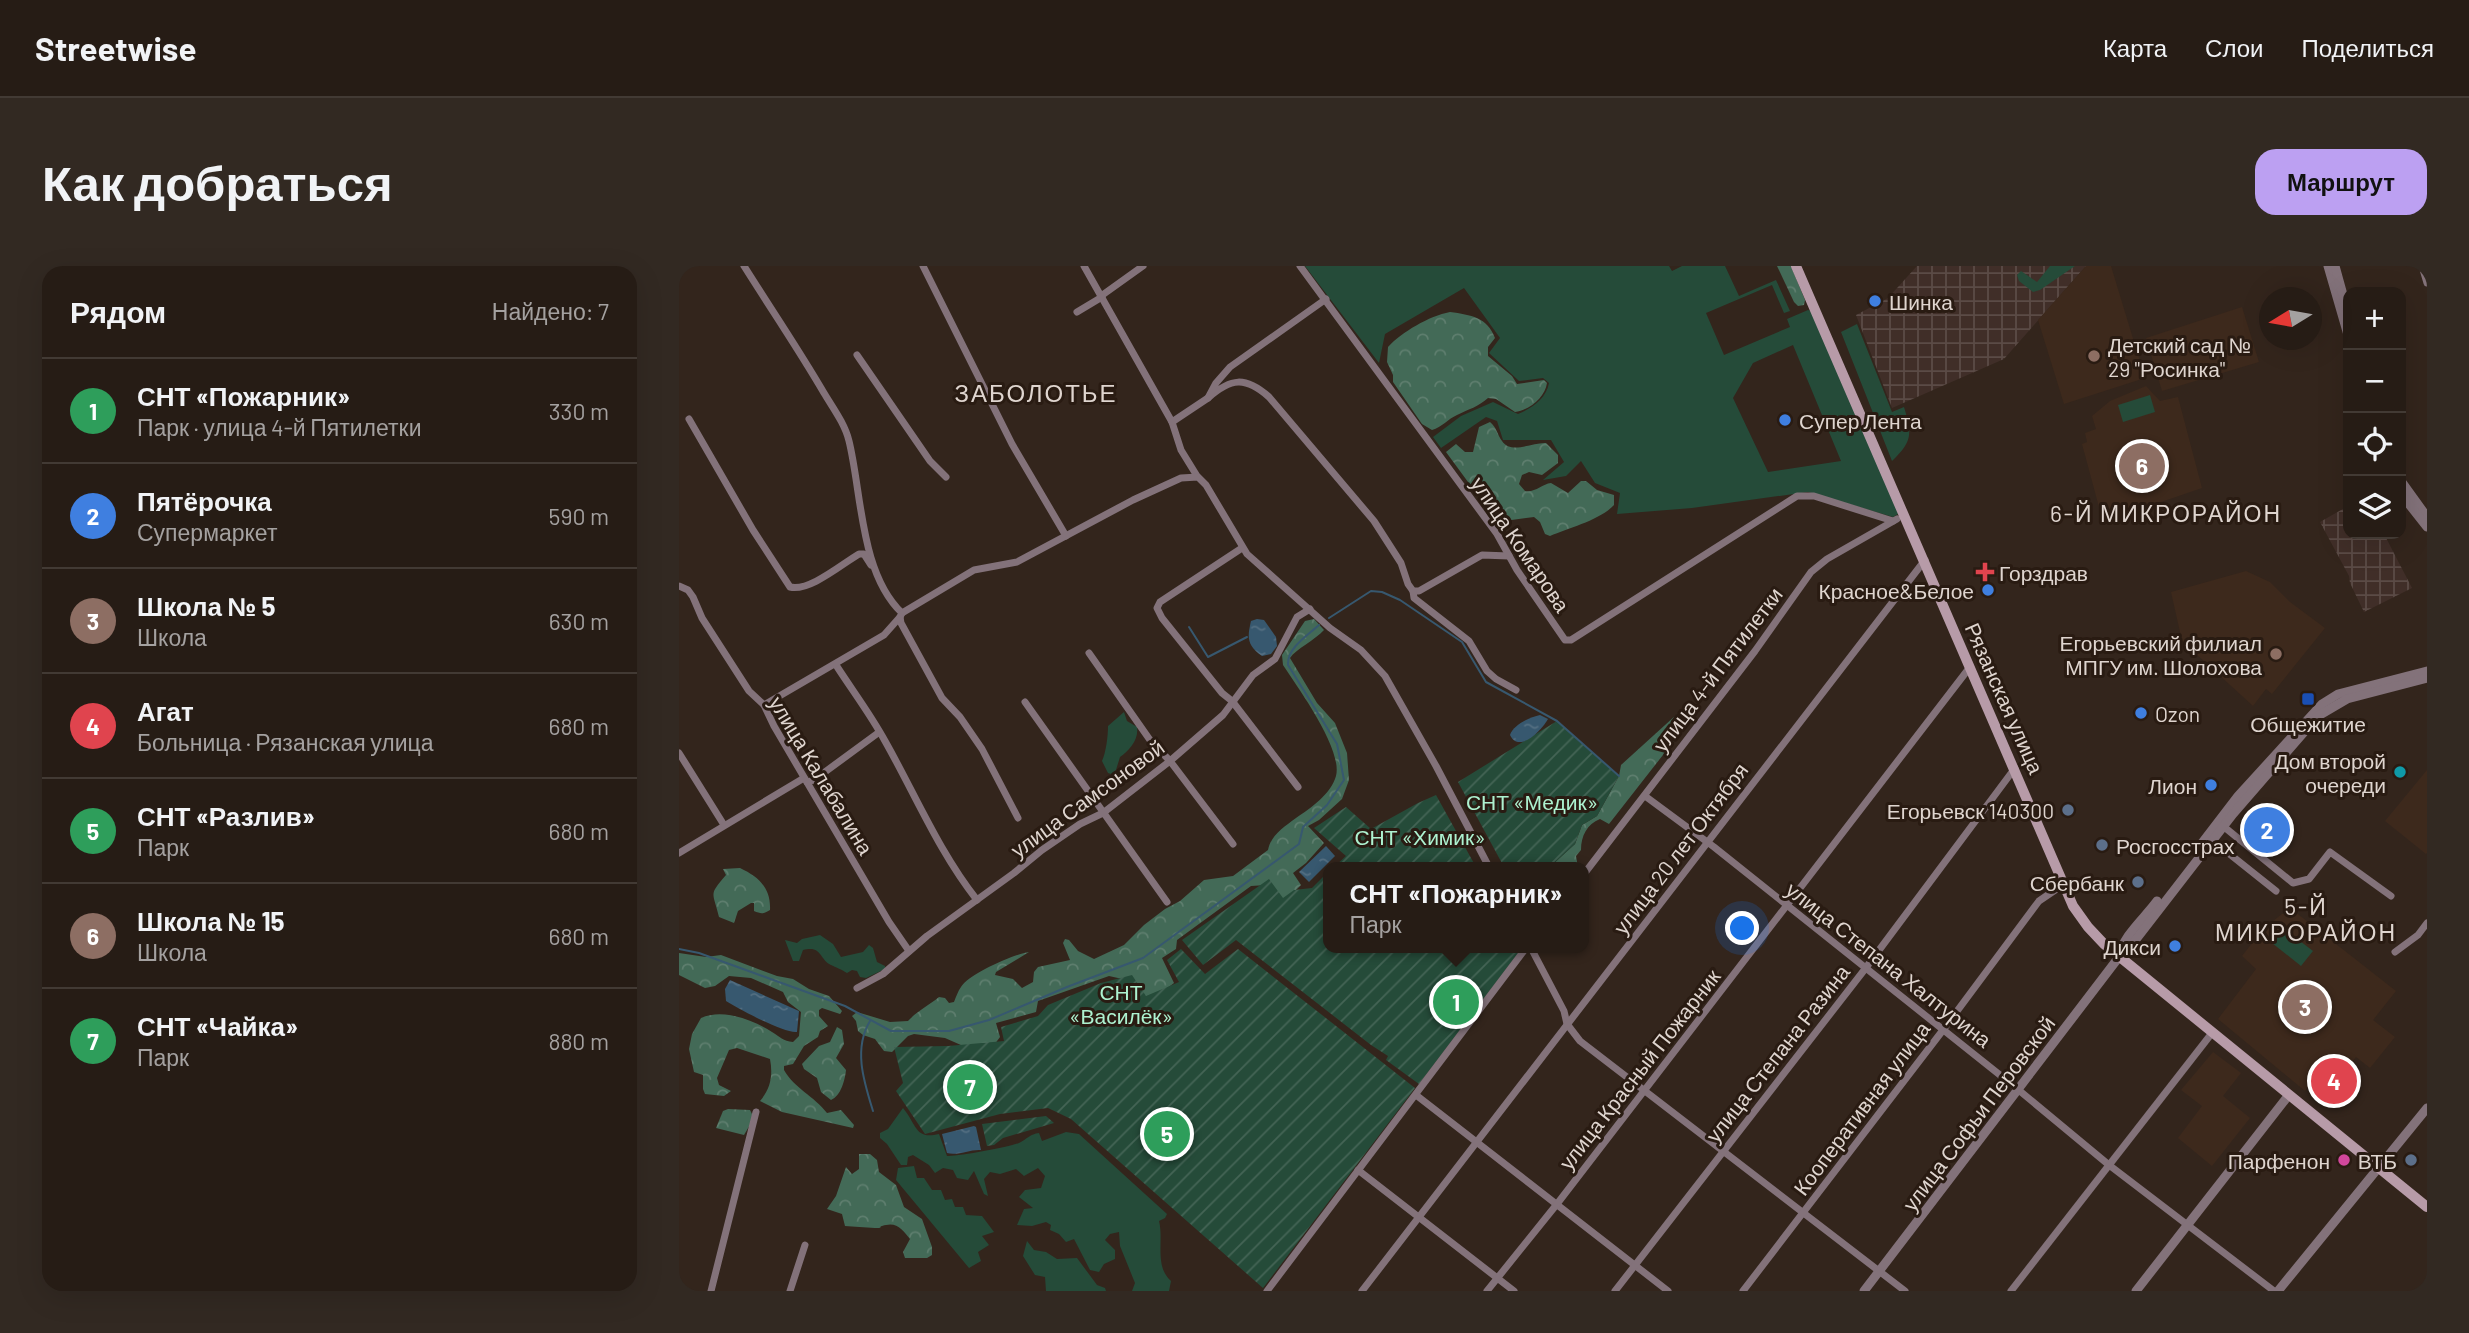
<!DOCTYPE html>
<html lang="ru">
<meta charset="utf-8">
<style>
body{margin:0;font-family:Barlow,sans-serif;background:#322922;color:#f1f3f6}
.controls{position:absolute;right:21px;top:21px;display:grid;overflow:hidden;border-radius:14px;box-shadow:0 7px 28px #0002}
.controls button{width:63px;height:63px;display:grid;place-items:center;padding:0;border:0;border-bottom:2px solid #423a34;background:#261c15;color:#f1f3f6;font:35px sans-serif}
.compass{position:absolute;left:1580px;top:21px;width:63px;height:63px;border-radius:50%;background:#261c15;box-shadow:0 7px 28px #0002;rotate:259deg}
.you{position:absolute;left:1064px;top:663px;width:24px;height:24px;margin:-18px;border:5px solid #fff;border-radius:50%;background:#1a73e8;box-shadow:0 0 0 10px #1a73e833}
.badge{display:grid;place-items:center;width:46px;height:46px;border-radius:50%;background:#bca0f2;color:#fff;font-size:23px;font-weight:700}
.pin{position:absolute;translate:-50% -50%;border:4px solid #fff;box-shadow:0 2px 7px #0006}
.popup{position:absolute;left:644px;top:596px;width:266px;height:91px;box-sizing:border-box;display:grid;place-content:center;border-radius:14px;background:#261c15;filter:drop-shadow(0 2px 5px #0005);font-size:23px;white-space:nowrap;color:#a4a1a0}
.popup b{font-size:26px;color:#f1f3f6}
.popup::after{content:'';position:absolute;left:50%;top:100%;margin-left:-14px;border:14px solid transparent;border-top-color:#261c15}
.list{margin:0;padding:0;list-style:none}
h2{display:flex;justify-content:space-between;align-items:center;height:91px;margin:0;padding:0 28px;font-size:30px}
h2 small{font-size:23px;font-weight:400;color:#a4a1a0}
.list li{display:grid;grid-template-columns:46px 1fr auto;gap:21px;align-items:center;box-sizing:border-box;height:105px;padding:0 28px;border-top:2px solid #423a34}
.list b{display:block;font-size:26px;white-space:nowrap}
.list p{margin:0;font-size:23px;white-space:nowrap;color:#a4a1a0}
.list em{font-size:23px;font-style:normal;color:#a4a1a0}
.icon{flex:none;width:38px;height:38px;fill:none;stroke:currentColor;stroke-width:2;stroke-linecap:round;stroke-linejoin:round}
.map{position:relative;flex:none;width:1748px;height:1025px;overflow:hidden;border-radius:21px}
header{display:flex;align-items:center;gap:42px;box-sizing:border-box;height:98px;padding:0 35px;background:#261c15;border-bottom:2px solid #423a34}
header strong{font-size:33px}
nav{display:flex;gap:38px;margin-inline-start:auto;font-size:24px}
.intro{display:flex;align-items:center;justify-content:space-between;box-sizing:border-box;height:168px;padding:0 42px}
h1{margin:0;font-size:49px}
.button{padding:18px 32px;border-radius:21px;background:#bca0f2;color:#111;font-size:24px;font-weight:700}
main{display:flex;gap:42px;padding:0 42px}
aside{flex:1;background:#261c15;border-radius:21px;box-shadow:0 7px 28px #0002}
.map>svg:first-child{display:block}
.industrial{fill:url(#industrial-grid)}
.built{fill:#3d291c}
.green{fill:#254b39;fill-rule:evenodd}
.forest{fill:url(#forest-crowns)}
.garden{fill:url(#garden-furrows)}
.water{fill:url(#water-ripples)}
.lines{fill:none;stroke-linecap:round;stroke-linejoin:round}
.stream{stroke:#37586f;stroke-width:2}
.minor{stroke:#83727a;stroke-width:7}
.tertiary{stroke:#83727a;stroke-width:9}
.secondary{stroke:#b79ba8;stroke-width:10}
.shop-dot{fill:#3f7fe0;stroke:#291b12;stroke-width:2.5}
.education-dot{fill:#8d6e63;stroke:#291b12;stroke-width:2.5}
.health-dot{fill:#e0444e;stroke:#291b12;stroke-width:2.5}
.transit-dot{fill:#1a4fb4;stroke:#291b12;stroke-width:2.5}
.culture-dot{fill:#0f9aa8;stroke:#291b12;stroke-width:2.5}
.service-dot{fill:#5c6f8a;stroke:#291b12;stroke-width:2.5}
.hotel-dot{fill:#d1479c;stroke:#291b12;stroke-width:2.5}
.labels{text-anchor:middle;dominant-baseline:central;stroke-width:6;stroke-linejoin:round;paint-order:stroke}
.poi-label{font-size:21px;fill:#dfd5cf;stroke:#291b12;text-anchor:end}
.street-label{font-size:21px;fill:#dfd5cf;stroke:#291b12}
.park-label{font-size:21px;fill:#adf2d0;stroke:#291b12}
.neighbourhood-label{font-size:23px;letter-spacing:2px;fill:#dfd5cf;stroke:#291b12}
.quarter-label{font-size:24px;letter-spacing:2px;fill:#dfd5cf;stroke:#291b12}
</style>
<header>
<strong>Streetwise</strong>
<nav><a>Карта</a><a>Слои</a><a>Поделиться</a></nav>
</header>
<div class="intro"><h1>Как добраться</h1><a class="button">Маршрут</a></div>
<main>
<aside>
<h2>Рядом<small>Найдено: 7</small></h2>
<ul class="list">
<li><span class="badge" style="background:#2e9e5b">1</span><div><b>СНТ «Пожарник»</b><p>Парк · улица 4-й Пятилетки</p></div><em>330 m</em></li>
<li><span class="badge" style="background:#3f7fe0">2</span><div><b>Пятёрочка</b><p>Супермаркет</p></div><em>590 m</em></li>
<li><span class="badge" style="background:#8d6e63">3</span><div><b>Школа № 5</b><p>Школа</p></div><em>630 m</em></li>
<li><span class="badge" style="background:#e0444e">4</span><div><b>Агат</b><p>Больница · Рязанская улица</p></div><em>680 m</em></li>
<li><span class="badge" style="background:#2e9e5b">5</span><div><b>СНТ «Разлив»</b><p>Парк</p></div><em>680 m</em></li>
<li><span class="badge" style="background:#8d6e63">6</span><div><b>Школа № 15</b><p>Школа</p></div><em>680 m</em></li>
<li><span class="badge" style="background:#2e9e5b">7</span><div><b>СНТ «Чайка»</b><p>Парк</p></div><em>880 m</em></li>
</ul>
</aside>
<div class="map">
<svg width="1748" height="1025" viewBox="0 0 1748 1025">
<defs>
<pattern id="industrial-grid" width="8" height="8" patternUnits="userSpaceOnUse" patternTransform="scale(1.75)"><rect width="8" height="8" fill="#402e28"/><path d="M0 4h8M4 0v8" fill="none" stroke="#5b4b46"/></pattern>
<pattern id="forest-crowns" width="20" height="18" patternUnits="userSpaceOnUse" patternTransform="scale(1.75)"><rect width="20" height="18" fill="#436a57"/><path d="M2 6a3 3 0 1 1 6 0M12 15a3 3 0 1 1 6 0" fill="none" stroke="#5e7e6e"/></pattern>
<pattern id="garden-furrows" width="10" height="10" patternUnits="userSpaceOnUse" patternTransform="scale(1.75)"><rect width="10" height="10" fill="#254b39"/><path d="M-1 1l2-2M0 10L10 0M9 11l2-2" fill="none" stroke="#446455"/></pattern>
<pattern id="water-ripples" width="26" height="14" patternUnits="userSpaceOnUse" patternTransform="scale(1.75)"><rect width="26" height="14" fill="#37586f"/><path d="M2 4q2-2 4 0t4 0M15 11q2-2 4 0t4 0" fill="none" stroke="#546f82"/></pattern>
</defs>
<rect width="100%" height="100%" fill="#33251c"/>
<!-- industrial -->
<g class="industrial">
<polygon points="1238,0 1407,0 1325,93 1213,142 1177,49 1209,32"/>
<polygon points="1669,240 1669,268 1705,268 1733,322 1685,346 1671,317 1670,310 1641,256"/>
</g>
<!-- built -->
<g class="built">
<polygon points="1407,0 1432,0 1466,112 1385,138 1359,54"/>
<polygon points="1563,41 1580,96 1483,125 1467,72"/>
<polygon points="1467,120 1481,135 1499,131 1523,222 1424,256 1403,178 1408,176 1406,167 1417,163 1413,150 1431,135"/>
<polygon points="1567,305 1591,316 1611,336 1646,362 1593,428 1587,423 1574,440 1503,375 1492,326"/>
<polygon points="1748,504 1748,587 1747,588 1706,555"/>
<polygon points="1615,645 1717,725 1694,754 1716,771 1691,802 1677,791 1669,801 1654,789 1626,825 1539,753 1577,703 1563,690 1585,662 1603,648"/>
<polygon points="1534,786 1562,807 1544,830 1571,852 1533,900 1499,872 1523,840 1502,824"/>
</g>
<!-- green -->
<g class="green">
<path d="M626 0H990L993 5 1003 0H1046L1060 30 1097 14 1111 45 1105 47 1093 19 1027 47 1045 89 1111 61 1108 53 1129 44 1135 46 1220 245 1219 248 1214 251 1129 226 1013 242 938 248 941 227 916 217 902 195 887 210 864 214 885 196 872 174H824L818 155 807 151 762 182 754 171 782 150 814 136 839 148C853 142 867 133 870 117L864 112 840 115 810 87 821 72 785 22 706 68 700 97ZM1114 79 1162 195 1089 206 1054 132 1074 97Z"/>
<polygon points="1371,0 1396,0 1361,24 1354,26 1340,15 1338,9 1342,5 1358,16"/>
<path d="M1178 58 1213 146 1225 141C1233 168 1234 175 1213 195L1162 66Z"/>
<polygon points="1471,129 1476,146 1444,156 1439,139"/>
<path d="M445 446 448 455 458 461C460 474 450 485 441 491L437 504 432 508 429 507 423 495C427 486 429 470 429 460Z"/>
<polygon points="1604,662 1634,685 1622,700 1593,677"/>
<path d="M141 669 154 678 162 691 184 686 190 679 194 682 198 696 206 700V703L187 712 181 711 178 705 173 704 168 707C162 703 158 702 152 699 140 693 143 679 124 684L120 695H114L106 674 118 677 123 673Z"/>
<path d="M224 842C238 859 236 874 260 868L268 890C278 891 330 881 340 877 348 873 351 868 360 867L363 875 387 866 400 868 488 948 486 952 480 955C485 974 475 1000 492 1015L490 1025H453L456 1017 441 980 440 966 431 968 426 974 436 984V993L425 998 420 1006 411 1004 395 973 387 976 380 968 371 964 372 959 367 956 353 960 338 959 345 943 354 942 340 931 346 924 362 922 366 910 359 902 345 910 337 903 321 908 311 906 305 913 309 930 305 928 295 905 289 914 278 912 274 904 264 902 256 907 250 899 234 889 229 891 228 899H222L208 878 201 872V867L209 863Z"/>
<polygon points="235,900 238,912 245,912 253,924 262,924 266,934 273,933 276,941 284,941 287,949 303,950 315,966 303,970 310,979 299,986 302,995 290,1002 217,914 219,902"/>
<polygon points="348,975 355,984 367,986 378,993 398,992 418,1019 426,1022 427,1025 367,1025 366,1011 356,1009 344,990"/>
</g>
<!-- forest -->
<g class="forest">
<polygon points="1098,0 1112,0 1126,34 1125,39 1119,40 1115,36"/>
<path d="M771 46C792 49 808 51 816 72L809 81V90L833 110 838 118 865 114 868 117C866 131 851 144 836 146L817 133 809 132C799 141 790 143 778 149 769 153 763 161 753 164L743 158 714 116V109L708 96 709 81C723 66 750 50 771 46Z"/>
<path d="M811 156C818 162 818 168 823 175 832 189 854 176 867 177L879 189V197L863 209 850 206 843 209 840 218 846 225C856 227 863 218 872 217L889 227 902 215H907L918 224 935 229V239C921 254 890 262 871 270L866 268 861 256 855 251 825 255 814 250 767 186 777 178 786 186H794L800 161Z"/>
<path d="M635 353 645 364C636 374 617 383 611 392L638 437 656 457 668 487 670 514 663 533 640 554 629 560 645 577 627 597 614 607 622 619 605 636 587 619 572 620 498 674 497 683 483 692 495 717 470 736 448 714 430 710 359 735 357 746 317 757 321 771 312 783H291L266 772 235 768 229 770 213 786 205 785 196 773 184 769 179 765 177 755 173 750 178 746 211 756 229 755C238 745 249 740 260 731L266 732 270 737 275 736C277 731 279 725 282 721 290 708 335 688 350 686L317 706 316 709 334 713 343 722 354 716 355 706 359 701 391 694 384 677 386 673 390 674 399 685 415 693 445 679 465 659 486 643 501 635 525 614 554 610 589 584C592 569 605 561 617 552 632 542 652 528 657 510 664 483 619 422 604 399L603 389 626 355Z"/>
<path d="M1007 440 1016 448 930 558 921 553C908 558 902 570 902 584L897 590 899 601H874L873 599 896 578 903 559 918 550 940 510 942 499Z"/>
<path d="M61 602C80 611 92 622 91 644 85 648 82 648 75 645V637H72L59 645 55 657 40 651C34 625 29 630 47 609L44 603Z"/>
<path d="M0 687 27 691 42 689 98 710 114 713 130 723 150 730 163 745 161 748 143 742 140 744V750L149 760 141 765 139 771 125 780 114 798 105 800V804C115 822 135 830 148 847L162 844 175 859 174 862 103 846 81 835C92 822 94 809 91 793L58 782 50 784 38 812 40 819 52 825 45 830 26 828 24 823V809L15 806 10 783 13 768 22 752C44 742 74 754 93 766 101 771 104 775 114 776L120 770 122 746 109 736 104 726 72 712 50 710 36 720 26 722 0 709Z"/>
<path d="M158 761 163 764 165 778 157 792 167 804C166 814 162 830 152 834L142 826 138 812 125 803 123 798 140 780 151 776Z"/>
<polygon points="49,843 71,844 75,852 65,869 37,862 44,845"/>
<path d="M180 888H191L198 894 200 906 217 919 225 941 243 953 253 981V989L248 992H226L224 986 231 973C225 965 218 956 207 959 196 961 207 962 196 962 186 961 175 961 166 960L163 948 148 943 157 930 167 901 173 908 180 903Z"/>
</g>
<!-- garden -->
<g class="garden">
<polygon points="878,455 940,510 918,550 903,559 896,578 873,599 874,601 825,601 779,516"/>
<polygon points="757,529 797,601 655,601 667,590 635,562 667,541 692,563 739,537"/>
<polygon points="649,606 649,682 843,682 740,818 707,794 709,790 692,779 557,674 524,699 503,674 590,613 604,632 615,624 633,622"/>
<polygon points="502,683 526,708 559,683 736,822 584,1022 392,853 369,842 321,848 246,868 217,825 224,817 215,781 269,780 325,775 322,761 359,750 369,739 422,717 453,709 467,730 500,716 488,694"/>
<polygon points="367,850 375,857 324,872 315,879 308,880 303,858"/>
</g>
<!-- water -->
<g class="water">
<path d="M578 353 585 354 597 371 598 380 592 388 583 390C568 379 568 372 572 355Z"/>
<path d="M861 449 869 453C863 464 840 488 831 469 834 459 851 451 861 449Z"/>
<polygon points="647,580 656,590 630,616 620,606"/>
<path d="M51 714 120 745 118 766C106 768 60 743 47 735L46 723Z"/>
<path d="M295 860 297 861 302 884C291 883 279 890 268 887L263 868Z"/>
</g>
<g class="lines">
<!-- stream -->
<g class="stream">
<polyline points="650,352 692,325 703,326 721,334 783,376 807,416 878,455 940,510"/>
<polyline points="510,361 529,391 568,371"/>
<path d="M0 683 20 687 166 740 212 765H270L310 754 388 721 464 692 620 578 624 561 648 539 665 514 658 478 609 399C608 382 628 370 640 359"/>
<path d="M191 755C174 783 185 816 194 845"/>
</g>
<!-- minor -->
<g class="minor">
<path d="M65 0C92 43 120 84 145 127 154 142 166 158 170 175 183 228 181 307 223 347L221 351 222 357 263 432 281 451 303 483 339 552"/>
<polyline points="244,0 333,178 387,270"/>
<polyline points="405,0 493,156 502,184 518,210"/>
<polyline points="621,0 818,268 838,304 886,374 892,374 1118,230 1135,230 1214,255"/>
<polyline points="1743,0 1748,17"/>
<polyline points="422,30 464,0"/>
<polyline points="398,46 423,31"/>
<polyline points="178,89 251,195 267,211"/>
<path d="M529 132C552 112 566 110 590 131L695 255 722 297 729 318 734 325H740L803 289 830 290"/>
<path d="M10 153 74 264 111 321C130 326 163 298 180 288H185L192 299"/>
<polyline points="493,156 529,132 537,117 551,101 647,33"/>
<polyline points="563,282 481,336 478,342 483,352 543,427 553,435 619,521"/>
<polyline points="0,320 9,324 14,331 23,352 70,425 85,439 95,460 210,656 230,685"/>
<polyline points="734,325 735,332 790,375 808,405 817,413 837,424"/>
<polyline points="223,347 295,304 338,296 454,234 502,212 519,211 527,219 568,288 651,362 682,384 706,410 757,500 810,601"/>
<polyline points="410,387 471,474 491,495 554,578"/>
<path d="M157 399C173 424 192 449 206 475 236 528 260 586 298 634"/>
<polyline points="346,436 488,636"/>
<polyline points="85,439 205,369 221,351"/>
<polyline points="0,487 45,559"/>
<polyline points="128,516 135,514 199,467"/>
<polyline points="966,530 1035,581 1336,821 1430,899 1595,1025"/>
<polyline points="1544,560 1614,617 1630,613 1651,586 1712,630"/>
<polyline points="1533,574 1597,625"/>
<polyline points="0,587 125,512"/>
<polyline points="905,608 1076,385 1132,306 1148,293 1218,253"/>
<polyline points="852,682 885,745 888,758 901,775 1226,1025"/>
<polyline points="1716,686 1739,669 1748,657"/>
<polyline points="178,722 204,708 248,670 335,607 363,584 401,558 424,547 491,495 544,449 574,409 596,393 618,351 631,343"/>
<polyline points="737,829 989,1025"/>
<polyline points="679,904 835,1025"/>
<polyline points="32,1025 77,846"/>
<polyline points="111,1025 126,979"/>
<polyline points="588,1025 847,682"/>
<polyline points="683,1025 1246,294"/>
<polyline points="808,1025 878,938 1291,401"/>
<polyline points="936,1025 1186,703 1336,502"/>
<polyline points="1064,1025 1264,764 1360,635 1385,618"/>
<polyline points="1332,1025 1533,767"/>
</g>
<!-- tertiary -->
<g class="tertiary">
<polyline points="1649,0 1669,69"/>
<polyline points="1656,0 1669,47"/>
<polyline points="1722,215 1748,251"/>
<polyline points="1722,228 1748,261"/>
<polyline points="1523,577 1559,530 1643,438 1659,428 1748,405"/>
<path d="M1440 691C1444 669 1465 653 1478 635"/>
<polyline points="1185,1025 1440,691 1448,685 1554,548 1639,450 1668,433 1748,412"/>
<polyline points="1457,1025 1609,830"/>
<polyline points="1599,1025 1748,842"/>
</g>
<!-- secondary -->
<polyline class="secondary" points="1117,0 1394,640 1409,661 1425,678 1748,941"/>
</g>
<!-- markers -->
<g class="shop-dot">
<circle cx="1196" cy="35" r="7"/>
<circle cx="1106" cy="154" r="7"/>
<circle cx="1309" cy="324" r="7"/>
<circle cx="1462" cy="447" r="7"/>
<circle cx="1532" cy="519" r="7"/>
<circle cx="1496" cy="680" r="7"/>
</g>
<g class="education-dot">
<circle cx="1415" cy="90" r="7"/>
<circle cx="1597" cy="388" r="7"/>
</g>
<path class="health-dot" d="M1302.5 295.5h7v7h7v7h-7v7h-7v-7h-7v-7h7z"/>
<rect class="transit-dot" x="1622" y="426" width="14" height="14" rx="3.5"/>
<circle class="culture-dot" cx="1721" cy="506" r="7"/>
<g class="service-dot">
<circle cx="1389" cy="544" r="7"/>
<circle cx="1423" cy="579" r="7"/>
<circle cx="1459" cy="616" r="7"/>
<circle cx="1732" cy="894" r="7"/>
</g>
<circle class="hotel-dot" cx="1665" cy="894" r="7"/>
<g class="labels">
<!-- poi labels -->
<g class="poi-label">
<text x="1210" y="35" text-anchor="start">Шинка</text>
<text x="1429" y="78" text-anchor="start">Детский сад №<tspan x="1429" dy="24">29 "Росинка"</tspan></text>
<text x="1120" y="154" text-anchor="start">Супер Лента</text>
<text x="1320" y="306" text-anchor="start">Горздрав</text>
<text x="1295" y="324">Красное&amp;Белое</text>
<text x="1583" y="376">Егорьевский филиал<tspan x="1583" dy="24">МПГУ им. Шолохова</tspan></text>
<text x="1476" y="447" text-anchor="start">Ozon</text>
<text x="1629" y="457" text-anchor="middle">Общежитие</text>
<text x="1707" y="494">Дом второй<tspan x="1707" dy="24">очереди</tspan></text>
<text x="1518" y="519">Лион</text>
<text x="1375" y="544">Егорьевск 140300</text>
<text x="1437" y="579" text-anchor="start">Росгосстрах</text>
<text x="1445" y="616">Сбербанк</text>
<text x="1482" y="680">Дикси</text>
<text x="1651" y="894">Парфенон</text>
<text x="1718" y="894">ВТБ</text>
</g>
<!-- street labels -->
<g class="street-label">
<text transform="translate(842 278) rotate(56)">улица Комарова</text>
<text transform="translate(1038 403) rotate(-53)">улица 4-й Пятилетки</text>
<text transform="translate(1326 432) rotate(66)">Рязанская улица</text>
<text transform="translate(143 509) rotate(59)">улица Калабалина</text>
<text transform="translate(408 532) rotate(-36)">улица Самсоновой</text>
<text transform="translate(1001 582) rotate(-53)">улица 20 лет Октября</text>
<text transform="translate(1210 698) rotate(38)">улица Степана Халтурина</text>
<text transform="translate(1098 787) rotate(-52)">улица Степана Разина</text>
<text transform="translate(960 803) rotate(-52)">улица Красный Пожарник</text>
<text transform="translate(1182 842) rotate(-53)">Кооперативная улица</text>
<text transform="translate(1299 847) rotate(-53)">улица Софьи Перовской</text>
</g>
<!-- park labels -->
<g class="park-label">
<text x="853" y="535">СНТ «Медик»</text>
<text x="741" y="570">СНТ «Химик»</text>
<text x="442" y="725">СНТ<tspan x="442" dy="24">«Василёк»</tspan></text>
</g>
<!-- neighbourhood labels -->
<g class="neighbourhood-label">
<text x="1487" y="247">6-Й МИКРОРАЙОН</text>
<text x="1627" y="640">5-Й<tspan x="1627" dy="26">МИКРОРАЙОН</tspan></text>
</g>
<!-- quarter labels -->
<g class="quarter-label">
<text x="357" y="126">ЗАБОЛОТЬЕ</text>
</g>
</g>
</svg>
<div class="controls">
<button>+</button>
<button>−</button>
<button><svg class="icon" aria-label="locate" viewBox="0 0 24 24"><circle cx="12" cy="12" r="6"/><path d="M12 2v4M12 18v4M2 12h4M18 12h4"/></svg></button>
<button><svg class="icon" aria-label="layers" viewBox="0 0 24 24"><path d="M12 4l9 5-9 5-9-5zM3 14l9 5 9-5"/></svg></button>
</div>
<svg class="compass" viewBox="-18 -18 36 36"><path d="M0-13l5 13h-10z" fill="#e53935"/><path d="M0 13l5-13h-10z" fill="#a4a1a0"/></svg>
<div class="you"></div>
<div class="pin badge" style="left:777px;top:736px;background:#2e9e5b">1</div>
<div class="popup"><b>СНТ «Пожарник»</b>Парк</div>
<div class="pin badge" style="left:1588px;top:564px;background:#3f7fe0">2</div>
<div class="pin badge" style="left:1626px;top:741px;background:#8d6e63">3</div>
<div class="pin badge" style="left:1655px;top:815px;background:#e0444e">4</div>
<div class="pin badge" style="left:488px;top:868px;background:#2e9e5b">5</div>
<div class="pin badge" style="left:1463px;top:200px;background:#8d6e63">6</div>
<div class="pin badge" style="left:291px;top:821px;background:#2e9e5b">7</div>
</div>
</main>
